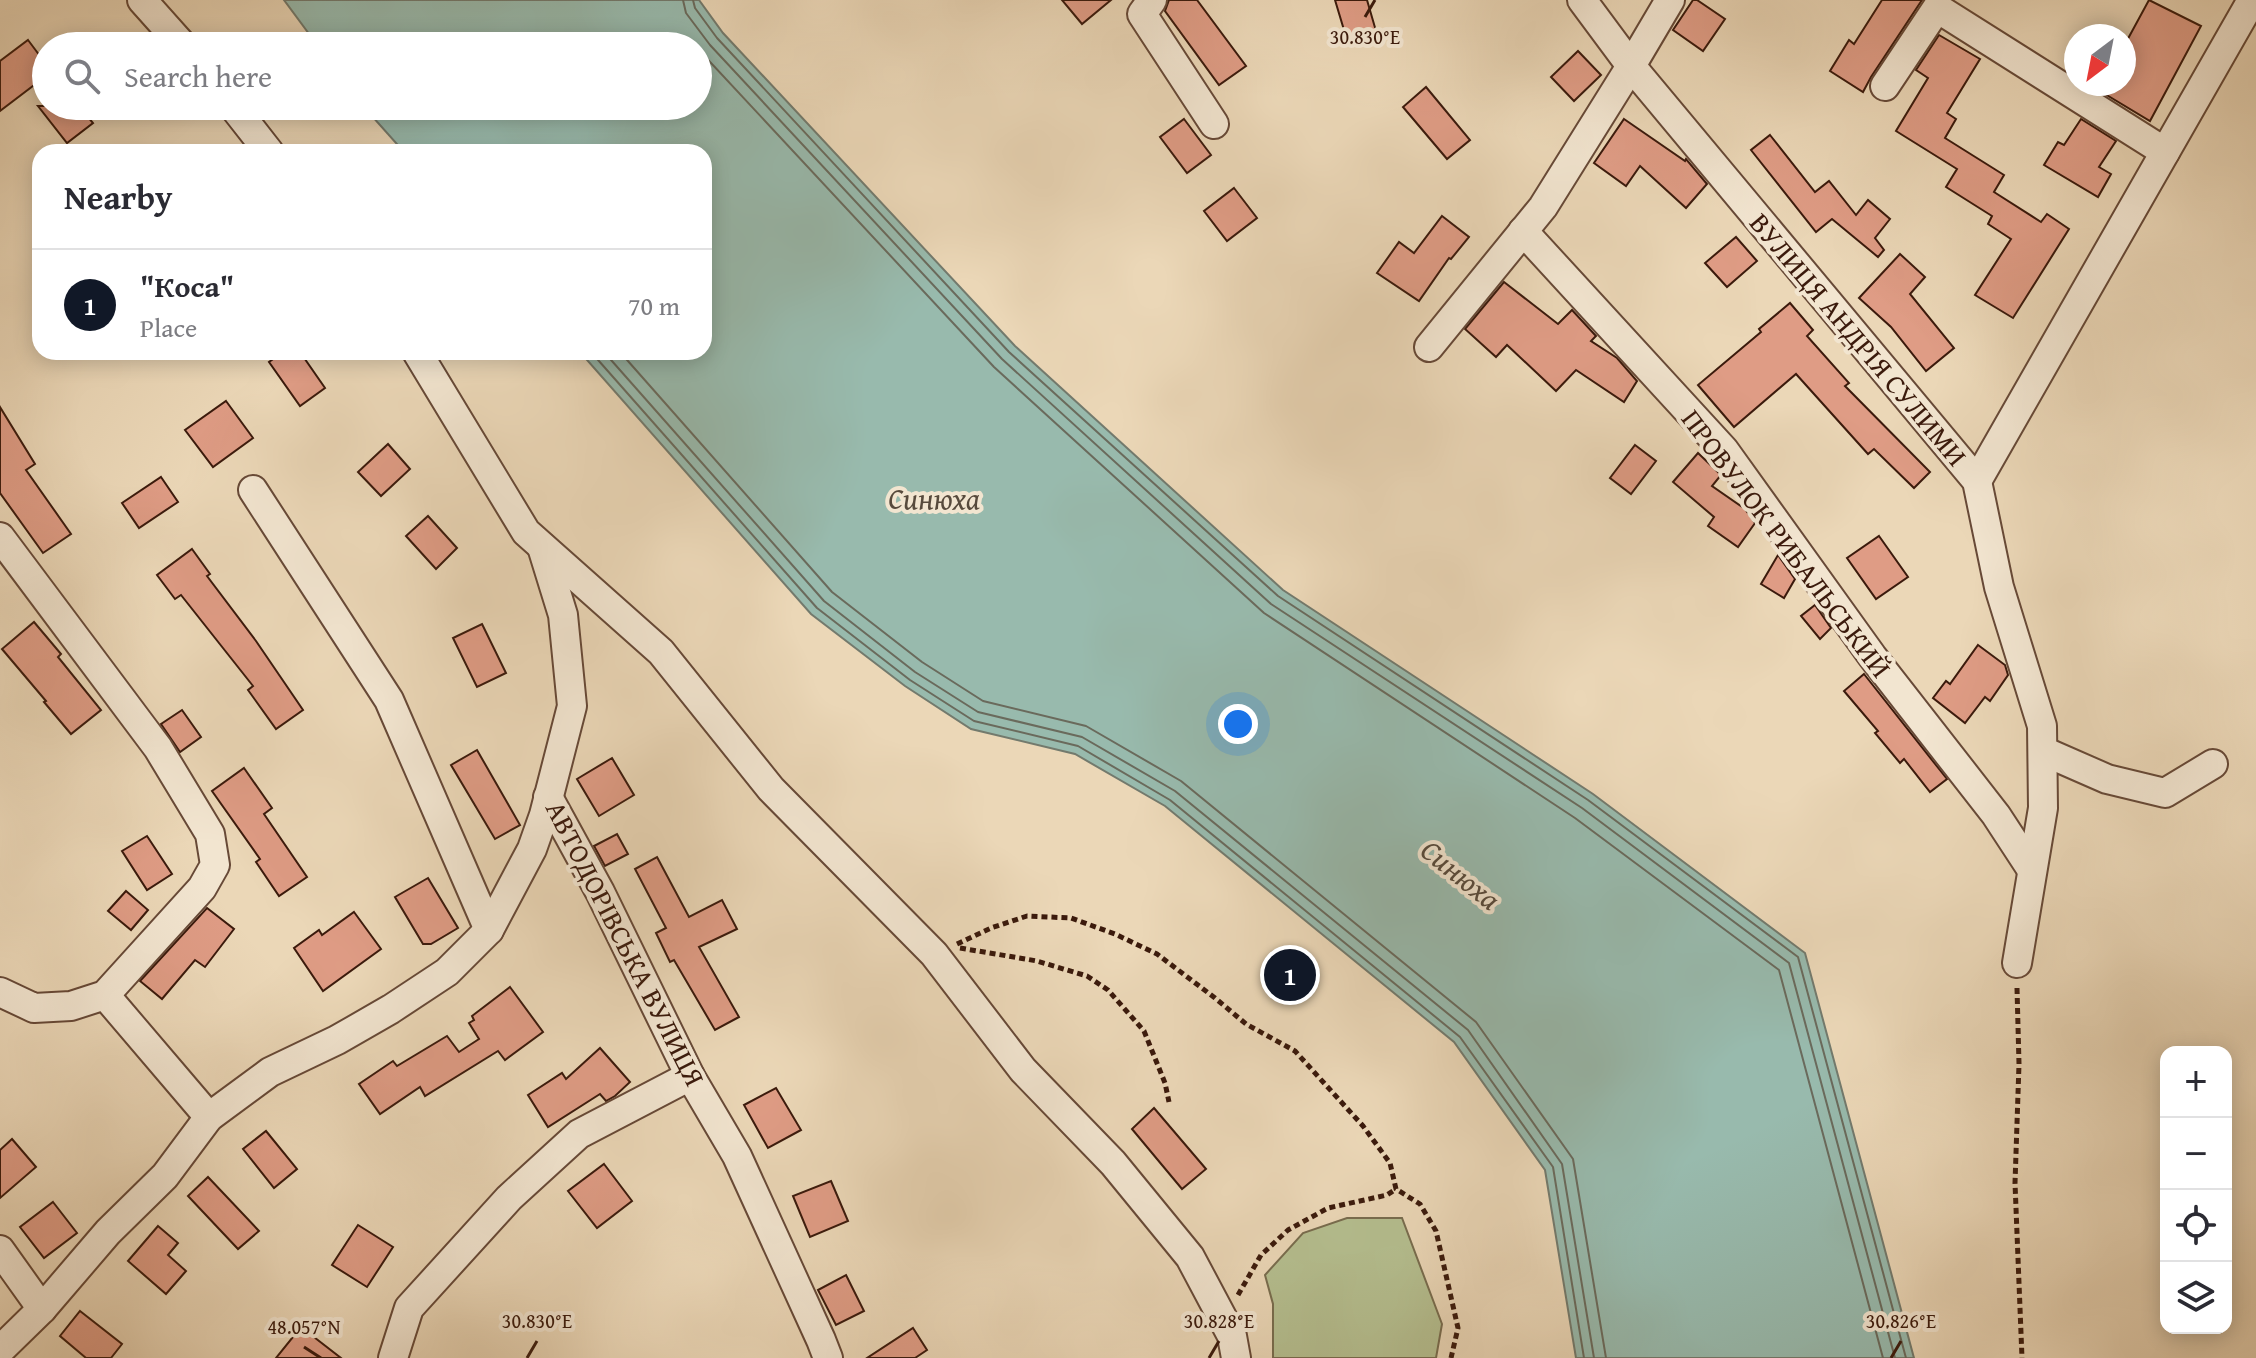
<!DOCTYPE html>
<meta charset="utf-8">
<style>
body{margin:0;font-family:"Gentium Book Plus",serif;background:#f2f2f3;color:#2b2b33}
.controls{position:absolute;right:24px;bottom:24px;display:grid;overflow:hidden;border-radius:16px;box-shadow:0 4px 20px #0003}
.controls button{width:72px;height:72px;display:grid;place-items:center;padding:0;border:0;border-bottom:2px solid #e1e1e2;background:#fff;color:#2b2b33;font:40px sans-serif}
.compass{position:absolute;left:2064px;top:24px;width:72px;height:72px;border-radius:50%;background:#fff;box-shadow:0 4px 20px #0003;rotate:212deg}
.you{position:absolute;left:1238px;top:724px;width:28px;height:28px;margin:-20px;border:6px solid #fff;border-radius:50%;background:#1a73e8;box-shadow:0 0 0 12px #1a73e833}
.badge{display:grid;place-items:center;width:52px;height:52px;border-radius:50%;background:#111827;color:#fff;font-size:26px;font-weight:700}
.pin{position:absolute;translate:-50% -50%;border:4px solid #fff;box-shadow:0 2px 8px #0006}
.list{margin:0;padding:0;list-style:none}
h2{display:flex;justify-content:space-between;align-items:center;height:104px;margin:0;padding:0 32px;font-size:34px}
h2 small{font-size:26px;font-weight:400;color:#7c7c81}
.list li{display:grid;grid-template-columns:52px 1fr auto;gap:24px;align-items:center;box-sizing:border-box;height:112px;padding:0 32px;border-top:2px solid #e1e1e2}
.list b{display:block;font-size:30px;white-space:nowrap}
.list p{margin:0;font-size:26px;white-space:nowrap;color:#7c7c81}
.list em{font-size:26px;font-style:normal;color:#7c7c81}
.icon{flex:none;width:44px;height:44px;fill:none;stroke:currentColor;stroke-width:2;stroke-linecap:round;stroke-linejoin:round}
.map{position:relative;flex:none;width:2256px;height:1358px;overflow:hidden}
.search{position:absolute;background:#fff;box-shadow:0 4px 20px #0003;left:32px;top:32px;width:680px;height:88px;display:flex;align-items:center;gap:20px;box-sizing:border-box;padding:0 28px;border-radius:44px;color:#7c7c81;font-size:30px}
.panel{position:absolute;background:#fff;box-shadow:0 4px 20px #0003;left:32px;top:144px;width:680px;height:216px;border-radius:24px}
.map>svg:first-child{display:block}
.green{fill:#b5bf90;stroke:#786c4e;stroke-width:2}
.water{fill:#98baad;stroke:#737a6d;stroke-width:2}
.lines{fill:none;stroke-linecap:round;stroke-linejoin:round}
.shore{stroke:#6a6a5c;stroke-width:2}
.building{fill:#df9c85;stroke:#3b1a0c;stroke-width:2}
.minor-casing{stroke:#674937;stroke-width:32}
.path{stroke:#3b1a0c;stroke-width:5;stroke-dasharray:6 4;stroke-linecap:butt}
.minor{stroke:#f2e5d0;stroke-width:28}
.ticks{fill:none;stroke:#3b1a0c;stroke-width:3}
.labels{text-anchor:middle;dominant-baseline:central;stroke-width:8;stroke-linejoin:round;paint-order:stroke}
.street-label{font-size:28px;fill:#3b1a0c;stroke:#f2e5d0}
.water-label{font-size:30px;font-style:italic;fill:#574a3c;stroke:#f2e5d0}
.ticks-label{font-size:20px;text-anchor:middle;fill:#3b1a0c;stroke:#f2e5d0;stroke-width:8;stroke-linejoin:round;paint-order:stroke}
</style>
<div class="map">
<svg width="2256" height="1358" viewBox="0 0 2256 1358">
<rect width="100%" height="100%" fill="#ebd7b7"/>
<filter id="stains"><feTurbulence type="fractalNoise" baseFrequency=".0025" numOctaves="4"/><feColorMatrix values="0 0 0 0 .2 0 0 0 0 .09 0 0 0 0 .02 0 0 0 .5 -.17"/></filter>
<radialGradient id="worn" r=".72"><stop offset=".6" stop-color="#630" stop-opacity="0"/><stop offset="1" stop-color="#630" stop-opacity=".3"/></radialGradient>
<!-- green -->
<polygon class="green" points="1347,1218 1402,1218 1442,1324 1436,1358 1273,1358 1273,1304 1265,1275 1303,1233"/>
<!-- water -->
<polygon class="water" points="284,0 699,0 723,33 1015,346 1283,590 1593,794 1805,953 1914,1358 1576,1358 1545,1170 1454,1042 1165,806 1075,754 971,729 905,686 811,614 580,352 704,352 704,152 404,152 363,106 698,106 698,46 318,46"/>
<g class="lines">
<!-- shore -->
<g class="shore">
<polyline points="683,0 686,13 710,45 1002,359 1271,604 1582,808 1789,963 1895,1358"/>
<polyline points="693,0 695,8 717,38 1009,352 1278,596 1588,800 1798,957 1906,1358"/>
<polyline points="698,49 994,367 1264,613 1575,818 1779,970 1883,1358"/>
<polyline points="591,352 817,608 910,680 974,721 1078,746 1170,800 1460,1037 1553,1167 1584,1358"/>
<polyline points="604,352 824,601 915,672 978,712 1082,737 1175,791 1468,1030 1562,1164 1594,1358"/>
<polyline points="620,352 832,592 922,662 983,701 1086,726 1181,781 1476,1022 1573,1159 1606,1358"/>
</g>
</g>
<!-- building -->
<g class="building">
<polygon points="1062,0 1111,0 1082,24"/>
<polygon points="1169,0 1197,0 1246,66 1219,85 1165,11"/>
<polygon points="1335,0 1367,0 1376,31 1347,40"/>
<polygon points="1693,0 1697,0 1725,19 1703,51 1673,30"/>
<polygon points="1882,0 1922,0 1871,77 1863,92 1830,71 1849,40 1854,44"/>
<polygon points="2149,0 2201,26 2150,121 2100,91 2104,84 2124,84 2124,46"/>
<polygon points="1939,35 1980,59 1947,113 1956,119 1945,138 2004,175 1994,192 2041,222 2047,214 2069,229 2013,318 1975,295 2011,239 1988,224 1992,216 1946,187 1957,169 1896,131 1928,78 1916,70"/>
<polygon points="28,40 46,64 46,76 0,111 0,61"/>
<polygon points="1578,51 1601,75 1574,101 1551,77"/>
<polygon points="1426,87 1470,140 1447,159 1403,107"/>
<polygon points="38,106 79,106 93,123 67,143"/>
<polygon points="1184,119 1211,155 1187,173 1160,137"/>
<polygon points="1624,119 1685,161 1686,159 1707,184 1686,208 1640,166 1626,186 1594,163"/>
<polygon points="2081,119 2116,141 2099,167 2111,174 2098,197 2044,165 2058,142 2064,145"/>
<polygon points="1770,135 1815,192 1829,181 1856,215 1868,200 1890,219 1875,238 1884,250 1878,257 1832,219 1816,232 1751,150"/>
<polygon points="1234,188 1257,218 1227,241 1204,211"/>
<polygon points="1442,216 1469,237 1451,259 1449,258 1419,301 1377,273 1399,242 1414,253"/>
<polygon points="1736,237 1757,261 1727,287 1705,263"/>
<polygon points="1900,254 1925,277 1910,294 1954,348 1926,371 1891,327 1859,298"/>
<polygon points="1504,282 1558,324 1572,310 1596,336 1591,341 1617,358 1637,381 1624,402 1576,370 1556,391 1507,345 1496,357 1465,329"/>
<polygon points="1790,303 1813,330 1807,336 1849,383 1845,386 1930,472 1914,488 1874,449 1868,454 1796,374 1734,427 1698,385 1761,332 1759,329"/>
<polygon points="283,352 300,352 325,388 300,406 269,362"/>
<polygon points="226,401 253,438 213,467 185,430"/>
<polygon points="0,407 35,464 26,470 71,534 43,553 0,493"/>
<polygon points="388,444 410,469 381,496 358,472"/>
<polygon points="1635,445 1656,461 1631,494 1610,478"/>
<polygon points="1698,453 1721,475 1712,486 1745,509 1755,523 1738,547 1708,526 1714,517 1673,482"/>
<polygon points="161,477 178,502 139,528 122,503"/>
<polygon points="428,516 457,548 436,569 406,536"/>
<polygon points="1879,536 1908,577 1876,599 1847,558"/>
<polygon points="192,549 210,574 207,576 256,641 303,710 276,729 248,690 253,686 181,595 175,599 157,575"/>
<polygon points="1778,555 1795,579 1784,598 1761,584"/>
<polygon points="1815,605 1831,628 1820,639 1801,616"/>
<polygon points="34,622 61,654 58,657 101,710 71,734 44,702 46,701 2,649"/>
<polygon points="482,624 506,673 477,687 453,638"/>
<polygon points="1978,645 2005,665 2008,675 1990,701 1985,697 1965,723 1933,698 1946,681 1950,684"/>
<polygon points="1864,674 1947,779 1930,792 1904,759 1900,763 1875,733 1878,731 1844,691"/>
<polygon points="182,710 201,737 180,752 161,724"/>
<polygon points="477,750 520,825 495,839 451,765"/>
<polygon points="612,758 634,795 599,816 577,779"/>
<polygon points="244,768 272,808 264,814 307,877 279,896 256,862 260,859 212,791"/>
<polygon points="617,834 628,854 605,866 594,846"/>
<polygon points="147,836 172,874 147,890 122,851"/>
<polygon points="657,857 689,917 722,900 737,929 699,947 739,1017 715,1030 674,960 670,962 656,933 666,928 635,869"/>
<polygon points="428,878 458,928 431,944 423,944 395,897"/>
<polygon points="126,891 148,910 131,930 108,911"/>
<polygon points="207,908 234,929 205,967 195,960 162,999 140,981"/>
<polygon points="354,912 381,949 323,991 294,948 319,930 322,935"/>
<polygon points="510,987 543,1032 505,1060 498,1051 425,1096 420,1087 380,1114 359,1084 393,1061 397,1066 447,1036 459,1052 479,1039 469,1023 474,1020 472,1016"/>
<polygon points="600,1048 630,1082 615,1096 606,1101 600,1094 548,1127 528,1095 562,1073 566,1079"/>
<polygon points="776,1088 801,1130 768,1148 744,1105"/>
<polygon points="1154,1108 1206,1169 1182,1189 1132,1129"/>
<polygon points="266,1131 297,1169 274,1188 243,1149"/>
<polygon points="12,1139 36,1167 0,1198 0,1150"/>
<polygon points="604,1164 632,1201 597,1228 568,1191"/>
<polygon points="208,1177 259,1231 238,1249 188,1196"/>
<polygon points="831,1181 848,1221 810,1237 793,1196"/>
<polygon points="53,1202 77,1233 44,1258 20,1227"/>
<polygon points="358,1225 393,1247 367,1287 332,1265"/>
<polygon points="158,1226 178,1243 168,1255 186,1271 166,1294 128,1261"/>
<polygon points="846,1275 864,1311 836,1325 818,1290"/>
<polygon points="80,1311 122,1344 111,1358 86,1358 60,1336"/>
<polygon points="301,1327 341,1358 276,1358"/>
<polygon points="913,1328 927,1350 915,1358 867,1358"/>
</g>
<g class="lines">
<defs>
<g id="minor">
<polyline points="142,0 183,46"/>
<polyline points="1152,0 1142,14 1214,124"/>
<polyline points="1582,0 1631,66 1977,481 1999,587 2042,726 2043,808 2017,963"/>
<polyline points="1885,86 1937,8 2165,152"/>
<polyline points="233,106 269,152"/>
<polyline points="1523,231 1724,450 1872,656 1996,815 2032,870"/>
<polyline points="1429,347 1543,207 1631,66 1670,0"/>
<polyline points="417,352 526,532 661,652 771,789 934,954 1023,1070 1113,1163 1190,1257 1232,1336 1236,1358"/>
<polyline points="1977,481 2252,0"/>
<polyline points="253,490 389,700 489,930"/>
<polyline points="0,537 158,748 210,834 215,865 202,888 105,995 71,1006 34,1008 0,992"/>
<polyline points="2043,751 2107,779 2165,793 2213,764"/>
<polyline points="548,797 600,892 690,1076 737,1156 821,1340 828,1358"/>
<polyline points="105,995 209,1117"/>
<polyline points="0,1250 42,1309"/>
<polyline points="0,1350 42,1309 108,1232 165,1176 209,1117 270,1072 337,1040 391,1009 447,972 489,930 532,849 544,815 572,706 563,615 542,547"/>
<polyline points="393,1358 409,1308 509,1198 579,1134 690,1076"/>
</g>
</defs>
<!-- minor casing -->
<use href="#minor" class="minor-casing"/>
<!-- path -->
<g class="path">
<polyline points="957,944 991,928 1027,916 1071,918 1115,934 1157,954 1215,998 1246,1024 1295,1051 1363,1126 1390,1163 1396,1189 1420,1204 1436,1231 1458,1328 1451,1358"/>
<polyline points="960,948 1037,961 1087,976 1108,990 1144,1031 1165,1083 1169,1102"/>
<polyline points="2017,988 2019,1064 2015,1183 2022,1358"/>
<polyline points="1238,1295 1261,1255 1288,1230 1328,1208 1387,1195 1396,1189"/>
</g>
<!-- minor -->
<use href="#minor" class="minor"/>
</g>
<!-- ticks -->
<path class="ticks" d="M1365 17 1375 0M304 1347 321 1358M527 1358 537 1341M1209 1358 1219 1341M1891 1358 1901 1341"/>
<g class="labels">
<!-- street labels -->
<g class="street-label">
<text transform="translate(1859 339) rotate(50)">ВУЛИЦЯ АНДРІЯ СУЛИМИ</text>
<text transform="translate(1787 543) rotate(53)">ПРОВУЛОК РИБАЛЬСЬКИЙ</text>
<text transform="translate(626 943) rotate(63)">АВТОДОРІВСЬКА ВУЛИЦЯ</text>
</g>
<!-- water labels -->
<g class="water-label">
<text x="934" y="498">Синюха</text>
<text transform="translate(1461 874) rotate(39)">Синюха</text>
</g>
</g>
<g class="ticks-label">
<text x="1365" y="44">30.830°E</text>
<text x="537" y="1328">30.830°E</text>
<text x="1219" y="1328">30.828°E</text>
<text x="1901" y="1328">30.826°E</text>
<text x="304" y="1334">48.057°N</text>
</g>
<rect width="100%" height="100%" filter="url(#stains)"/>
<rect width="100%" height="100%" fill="url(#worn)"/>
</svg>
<div class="controls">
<button>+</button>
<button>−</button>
<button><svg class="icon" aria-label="locate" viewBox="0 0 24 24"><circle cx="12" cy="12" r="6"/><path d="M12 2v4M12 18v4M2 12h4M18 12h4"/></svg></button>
<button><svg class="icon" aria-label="layers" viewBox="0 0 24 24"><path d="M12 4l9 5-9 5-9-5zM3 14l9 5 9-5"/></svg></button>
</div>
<svg class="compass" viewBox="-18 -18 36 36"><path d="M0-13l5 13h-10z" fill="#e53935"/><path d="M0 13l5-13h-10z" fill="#7c7c81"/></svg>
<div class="you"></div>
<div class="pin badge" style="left:1290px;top:975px">1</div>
<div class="search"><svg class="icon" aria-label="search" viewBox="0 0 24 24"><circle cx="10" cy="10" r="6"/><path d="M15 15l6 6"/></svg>Search here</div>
<section class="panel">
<h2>Nearby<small></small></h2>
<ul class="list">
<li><span class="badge">1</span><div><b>&quot;Коса&quot;</b><p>Place</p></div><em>70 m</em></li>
</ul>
</section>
</div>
